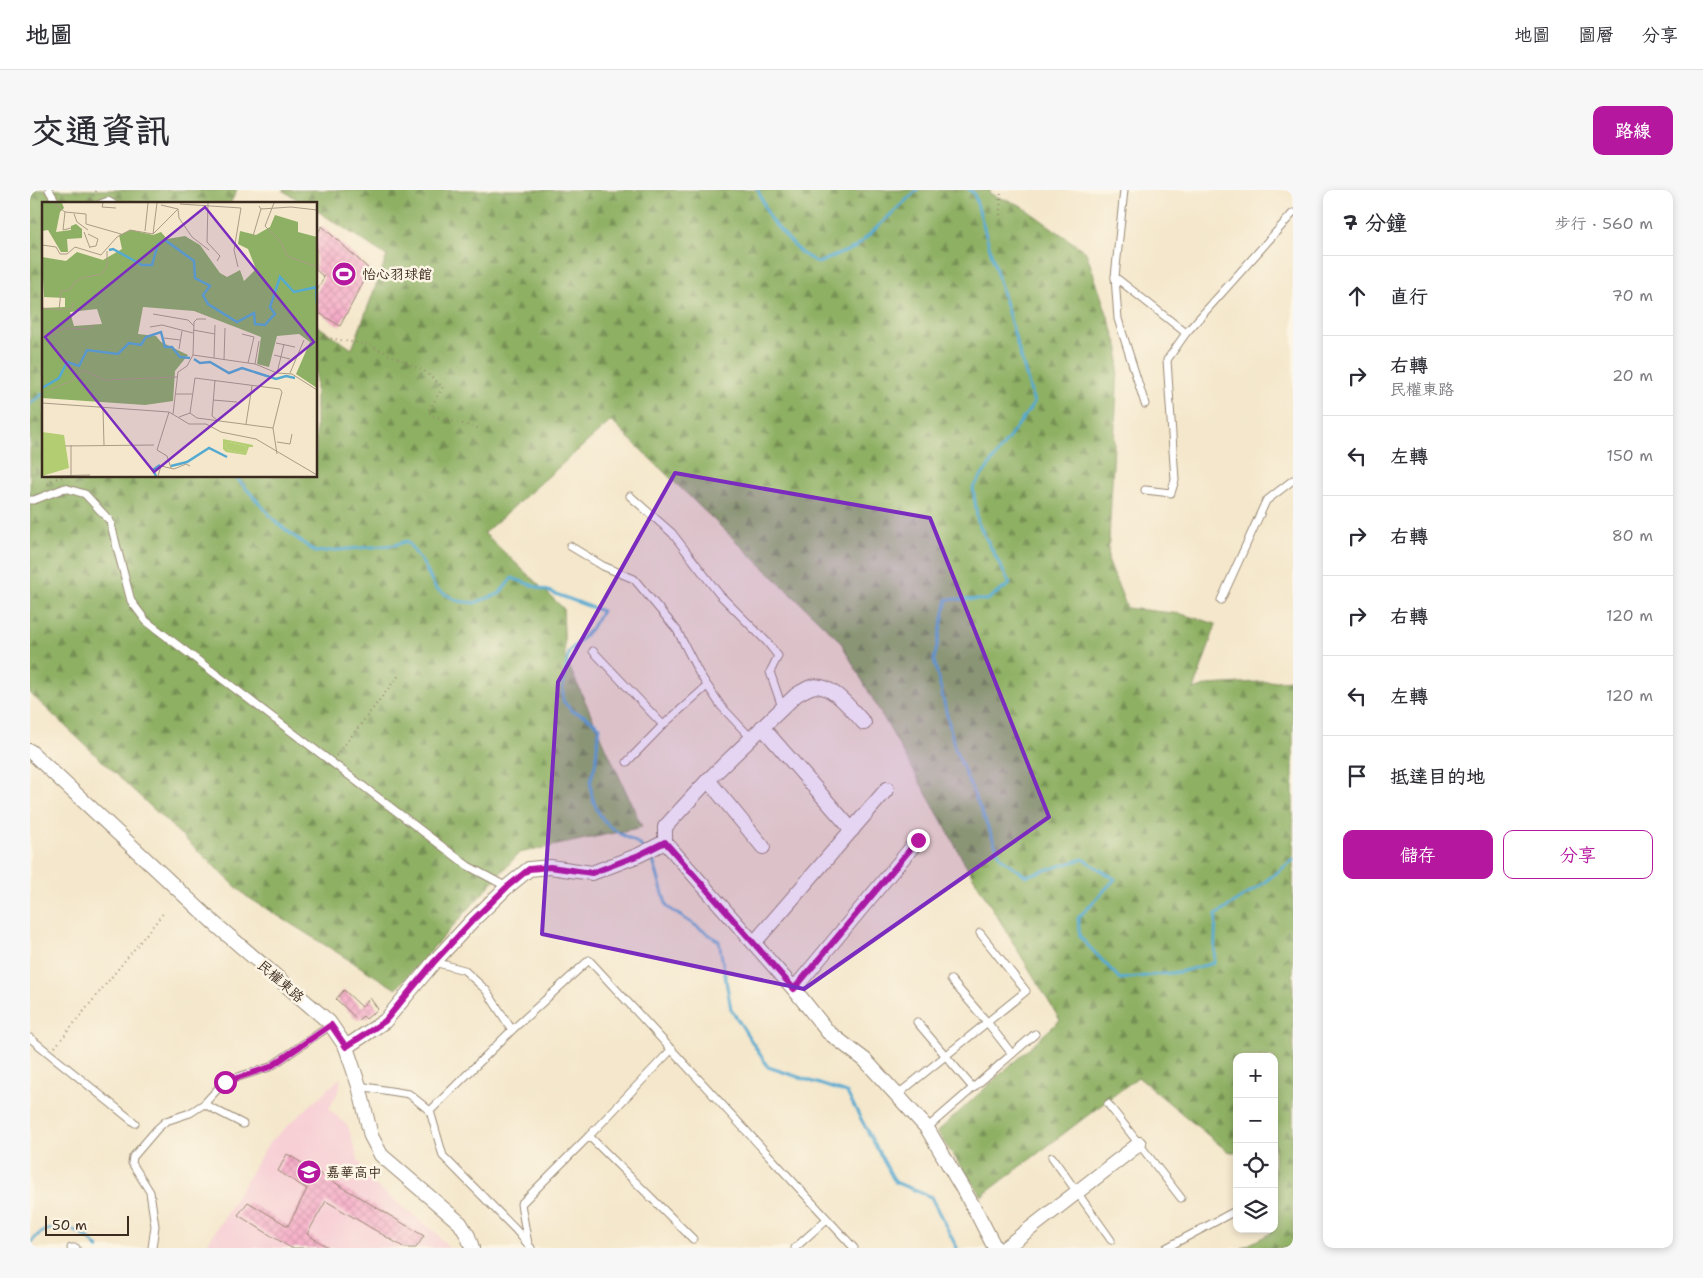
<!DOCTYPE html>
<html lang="zh-TW">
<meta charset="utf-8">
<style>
body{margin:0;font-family:"Shantell Sans","LXGW WenKai TC",sans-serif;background:#f7f7f7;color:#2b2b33}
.controls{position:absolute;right:15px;bottom:15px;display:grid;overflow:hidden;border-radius:10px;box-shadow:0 2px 8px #0003}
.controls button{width:45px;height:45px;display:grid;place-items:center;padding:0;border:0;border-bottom:1px solid #e1e1e2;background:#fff;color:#2b2b33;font:25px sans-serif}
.scale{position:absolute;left:15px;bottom:12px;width:84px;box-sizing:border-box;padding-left:5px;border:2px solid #3b2a1e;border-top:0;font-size:14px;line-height:18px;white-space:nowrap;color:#3b2a1e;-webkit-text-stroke:4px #fcf5e5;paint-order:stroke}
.stop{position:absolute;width:15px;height:15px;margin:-11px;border:4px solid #b5179e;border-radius:50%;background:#fff}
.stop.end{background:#b5179e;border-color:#fff;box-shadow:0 1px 5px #0008}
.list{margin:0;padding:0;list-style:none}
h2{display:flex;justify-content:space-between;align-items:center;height:65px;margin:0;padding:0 20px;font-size:21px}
h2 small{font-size:16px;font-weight:400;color:#7c7c81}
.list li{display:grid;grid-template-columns:32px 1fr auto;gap:15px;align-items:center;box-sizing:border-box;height:80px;padding:0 20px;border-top:1px solid #e1e1e2}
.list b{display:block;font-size:19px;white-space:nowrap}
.list p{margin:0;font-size:16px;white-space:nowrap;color:#7c7c81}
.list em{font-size:16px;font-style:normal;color:#7c7c81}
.actions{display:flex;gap:10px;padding:15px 20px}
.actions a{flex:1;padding:11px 0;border:1px solid #b5179e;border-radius:10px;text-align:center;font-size:18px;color:#b5179e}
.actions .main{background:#b5179e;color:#fff}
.icon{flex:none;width:28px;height:28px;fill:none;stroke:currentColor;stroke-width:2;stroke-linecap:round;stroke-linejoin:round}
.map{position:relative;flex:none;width:1263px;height:1058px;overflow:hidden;border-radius:10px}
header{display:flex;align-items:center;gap:30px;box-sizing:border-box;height:70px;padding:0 25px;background:#fff;border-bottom:1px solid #e1e1e2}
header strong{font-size:24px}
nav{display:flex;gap:28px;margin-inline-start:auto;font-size:18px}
.intro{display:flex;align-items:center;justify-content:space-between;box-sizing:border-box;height:120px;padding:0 30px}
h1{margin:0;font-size:35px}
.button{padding:12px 22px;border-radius:10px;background:#b5179e;color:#fff;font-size:18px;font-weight:700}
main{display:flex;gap:30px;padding:0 30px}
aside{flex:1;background:#fff;border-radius:10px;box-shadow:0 2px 8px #0003}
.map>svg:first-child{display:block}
.built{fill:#f7cfd5}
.forest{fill:url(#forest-firs);stroke:#646d41}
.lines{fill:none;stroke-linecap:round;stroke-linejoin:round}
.stream{stroke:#55aad1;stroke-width:3}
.building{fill:url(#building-cross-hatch)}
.service-casing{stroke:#988874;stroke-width:9}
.minor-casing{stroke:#988874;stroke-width:16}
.path{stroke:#988874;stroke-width:2;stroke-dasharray:1 4;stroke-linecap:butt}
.service{stroke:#fff;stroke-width:7}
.minor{stroke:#fff;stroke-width:14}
.route{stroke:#b5179e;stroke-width:6}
.marked{fill:#7b2cbf;fill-opacity:0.2;stroke:#7b2cbf;stroke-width:4;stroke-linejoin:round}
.labels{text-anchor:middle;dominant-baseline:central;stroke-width:5;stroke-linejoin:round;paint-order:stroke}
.poi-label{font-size:14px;fill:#3b2a1e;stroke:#fcf5e5;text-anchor:start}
.street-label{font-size:14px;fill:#3b2a1e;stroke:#fcf5e5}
.inset-river{fill:none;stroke:#55aad1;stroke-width:2.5}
.inset-road{fill:none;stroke:#aa9b86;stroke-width:1}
.view{fill:#7b2cbf;fill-opacity:0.15;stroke:#7b2cbf;stroke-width:2.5}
.inset-edge{fill:none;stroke:#3b2a1e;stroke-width:2.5}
</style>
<header>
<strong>地圖</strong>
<nav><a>地圖</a><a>圖層</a><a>分享</a></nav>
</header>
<div class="intro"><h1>交通資訊</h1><a class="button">路線</a></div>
<main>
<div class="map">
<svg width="1263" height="1058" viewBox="0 0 1263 1058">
<defs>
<pattern id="forest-firs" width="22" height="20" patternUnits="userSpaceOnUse" patternTransform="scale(1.25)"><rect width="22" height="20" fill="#8eb064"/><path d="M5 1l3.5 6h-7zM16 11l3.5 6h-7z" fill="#758f52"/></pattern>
<pattern id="building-cross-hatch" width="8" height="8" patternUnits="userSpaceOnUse" patternTransform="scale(1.25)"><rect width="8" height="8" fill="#f5abc7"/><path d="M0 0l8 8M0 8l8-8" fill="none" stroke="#d393aa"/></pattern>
</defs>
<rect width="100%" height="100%" fill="#fcf5e5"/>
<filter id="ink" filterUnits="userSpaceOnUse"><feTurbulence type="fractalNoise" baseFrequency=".02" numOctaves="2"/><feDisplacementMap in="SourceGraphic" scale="10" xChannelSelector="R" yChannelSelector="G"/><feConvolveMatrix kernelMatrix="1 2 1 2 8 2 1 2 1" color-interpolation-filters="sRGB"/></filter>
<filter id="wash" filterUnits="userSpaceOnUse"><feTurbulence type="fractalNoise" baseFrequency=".0096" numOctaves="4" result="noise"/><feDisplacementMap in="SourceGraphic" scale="20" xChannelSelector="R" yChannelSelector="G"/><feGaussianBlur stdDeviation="1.12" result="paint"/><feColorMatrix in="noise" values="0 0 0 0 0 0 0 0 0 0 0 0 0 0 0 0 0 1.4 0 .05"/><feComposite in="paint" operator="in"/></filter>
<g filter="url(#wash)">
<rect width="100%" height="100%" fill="#f4e7cb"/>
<!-- built -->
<polygon class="built" points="311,887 309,900 299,919 318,936 328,970 345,995 404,1041 419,1058 175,1058 239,953"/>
<!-- forest -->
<polygon class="forest" points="0,0 207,0 200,14 14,14 14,286 286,286 286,135 322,159 357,66 286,20 286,14 275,14 252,0 960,0 960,4 990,15 1056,62 1089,159 1078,370 1097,418 1151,424 1186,434 1164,500 1178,495 1263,490 1263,1058 1212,1058 1241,1043 1241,1039 1244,1039 1244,867 1207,867 1207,963 1197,961 1108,887 952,1006 907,942 1030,830 933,670 917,640 810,451 581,231 454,343 533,418 535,467 612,637 489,663 366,799 216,706 0,503"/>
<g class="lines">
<!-- stream -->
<g class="stream">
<polyline points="728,0 740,29 771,63 788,73 826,57 887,0"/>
<polyline points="939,0 944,3 1004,213 943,298 948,333 980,394 957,410 917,409 904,470 925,559 971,668 996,686 1053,669 1085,689 1048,728 1050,747 1090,789 1149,782 1184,773 1186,725 1228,697 1263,670"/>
<polyline points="0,214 14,203"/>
<path d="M205 286 247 333 285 362 365 355 377 351 394 375 406 399 428 411 444 413 469 404 482 388 572 421 561 439 539 462 533 493V511L542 521 555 526 570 537C567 548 567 559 566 571 565 577 562 583 561 590 559 607 569 630 584 640 594 647 605 649 613 658"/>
<polyline points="620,664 622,667 637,717 689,751 701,819 738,877 817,903 865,992 901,1007 927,1058"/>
<path d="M0 1055C11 1034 38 1034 56 1047 60 1050 64 1054 68 1058"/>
</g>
</g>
<g id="blocks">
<!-- building -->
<g class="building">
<polygon points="292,36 340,80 310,136 286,121 286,103 294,87 286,80 286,46"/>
<polygon points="314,800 332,817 340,808 348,819 336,829 333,826 328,830 306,809"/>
<polygon points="257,964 394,1046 386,1058 375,1058 296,1011 277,1044 299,1058 261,1058 208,1025 218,1012 258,1036 277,999 248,981"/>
</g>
</g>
</g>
<g filter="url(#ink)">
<use href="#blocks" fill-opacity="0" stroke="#988874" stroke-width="1"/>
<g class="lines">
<defs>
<g id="service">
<polyline points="19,0 26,12 32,14"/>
<polyline points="1094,0 1085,87 1088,129 1115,214"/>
<polyline points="70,14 78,11 83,14"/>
<polyline points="1085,87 1156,143"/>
<polyline points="1115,300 1141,303 1145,290 1137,170 1156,143 1263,23"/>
<polyline points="600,306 642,343 689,404 737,452 748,466 740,482 752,517"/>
<polyline points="0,310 4,310 35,298 55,304 80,331 101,411 116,431 438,676 477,697"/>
<polyline points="540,356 573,376 604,389 647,440 669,483 691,516 721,548"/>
<polyline points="1191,410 1236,311 1263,290"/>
<polyline points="563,461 633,535"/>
<polyline points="597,572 633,535 677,496"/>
<polyline points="404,772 434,780 456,800 482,840"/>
<polyline points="921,790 957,832 982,864"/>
<polyline points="887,832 943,898"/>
<polyline points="0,848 105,933"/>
<polyline points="329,896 379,904 400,921 413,966 486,1040 501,1058"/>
<polyline points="867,905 996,801 950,743"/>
<polyline points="174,914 213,934"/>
<polyline points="1078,914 1151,1008"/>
<polyline points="400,921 482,840 559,770 824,1058"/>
<polyline points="897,938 1005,844"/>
<polyline points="559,946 663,1049"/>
<polyline points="1022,967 1081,1050"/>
<polyline points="498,1054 491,1014 559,946 642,859"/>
<polyline points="41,1058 46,1058"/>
<polyline points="122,1058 125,1036 120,1002 102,973 103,967 127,939 136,931 160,923 174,914 195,891 240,877 301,835"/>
<polyline points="765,1058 797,1029"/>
<polyline points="1136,1058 1207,1020"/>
</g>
<g id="minor">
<polyline points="732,537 822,640"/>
<polyline points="0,561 185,734 299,832 316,857 329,896 341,946 351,965 430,1033 438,1046 442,1058"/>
<polyline points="678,590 733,657"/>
<path d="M635 652V637L678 590 766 505C771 502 776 499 781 497 800 491 822 520 834 533"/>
<polyline points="724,753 857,599"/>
<polyline points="764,799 888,650"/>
<polyline points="316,857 355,831 404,772 442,731 477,697 499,679 520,677 562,683 609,665 635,652 764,799 798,842 835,870 897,938 947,1023 965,1058"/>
<polyline points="975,1058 1109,954"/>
</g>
</defs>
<!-- service casing -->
<use href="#service" class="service-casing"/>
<!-- minor casing -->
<use href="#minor" class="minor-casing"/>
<!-- path -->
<g class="path">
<polyline points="57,14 67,0"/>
<polyline points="970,25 971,0"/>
<polyline points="286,146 339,155 394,181 413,197 398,221 401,225 451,239"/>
<polyline points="18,294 24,289 38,286"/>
<polyline points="306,566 369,485"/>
<polyline points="25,857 135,721"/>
</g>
<!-- service -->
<use href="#service" class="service"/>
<!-- minor -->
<use href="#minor" class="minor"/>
</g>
</g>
<g class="lines" filter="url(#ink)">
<!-- route -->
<polyline class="route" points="195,892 240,877 301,835 316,857 355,831 404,772 442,731 477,697 499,679 520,677 562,683 609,665 635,652 764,799 888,650"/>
</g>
<!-- marked area -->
<path class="marked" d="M645 283 900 328 1019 627 774 799 512 744 528 492Z"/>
<!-- icons -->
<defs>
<symbol id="stadium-disc" viewBox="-11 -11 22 22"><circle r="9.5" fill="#b5179e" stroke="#fcf5e5"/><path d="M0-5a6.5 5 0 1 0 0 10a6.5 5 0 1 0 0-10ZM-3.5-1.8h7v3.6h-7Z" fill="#fff"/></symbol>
<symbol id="school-disc" viewBox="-11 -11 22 22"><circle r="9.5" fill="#b5179e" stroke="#fcf5e5"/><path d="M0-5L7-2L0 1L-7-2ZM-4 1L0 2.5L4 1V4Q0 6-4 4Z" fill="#fff"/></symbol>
</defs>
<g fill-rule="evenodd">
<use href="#stadium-disc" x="300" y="70" width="28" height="28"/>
<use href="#school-disc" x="265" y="968" width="28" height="28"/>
</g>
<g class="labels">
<!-- poi labels -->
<g class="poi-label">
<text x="332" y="84">怡心羽球館</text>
<text x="296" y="982">嘉華高中</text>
</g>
<!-- street labels -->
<g class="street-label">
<text transform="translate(251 791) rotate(41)">民權東路</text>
</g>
</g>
<!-- overview -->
<g transform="translate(12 12)">
<rect width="275" height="275" fill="#f4e7cb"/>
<path d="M187 240 203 244 205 248 200 251 186 248 183 243Z" fill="#b3cd72"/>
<path d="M0 1H20L22 6 18 10 14 30 29 28V24L34 22 40 27V36L25 37 26 50H19L6 28 0 29ZM233 13 256 20V30L275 35V186L254 172 268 140 257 132 235 134 227 165 215 162 219 135 152 109 101 105 96 132 114 134 119 140 146 153 133 169 131 199 103 203 0 196V106L23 105V96L2 95 0 55 24 59 35 50 61 58 80 47 77 33 89 28 111 33 119 30 125 37 143 34 158 43 178 71 185 75 198 68 202 79 214 67 206 47 196 42 198 29 214 33 228 25ZM55 107 60 122 32 124 28 110Z" fill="#8eb064" fill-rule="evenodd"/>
<path d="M0 230 22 233 27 266 0 274ZM181 237 211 243V245H207L204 253 184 250 181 247ZM187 240 203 244 205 248 200 251 186 248 183 243Z" fill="#b3cd72" fill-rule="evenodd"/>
<path class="inset-river" d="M67 48 71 47 100 63H110L116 42 123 38 152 59 153 76 168 84 161 93 166 102 195 120 212 111 213 122 223 123 229 116 233 112 228 105 238 75 252 90 275 85M274 86 275 102M152 157 158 161 168 160 187 171 200 166 234 177 244 174 253 176M0 186 17 176 25 160 37 164 45 148 76 152 87 141 99 143 104 135 119 130 123 145H130L138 155 148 156M129 264 145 260 167 246 185 255M114 274 111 268 118 263"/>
<path class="inset-road" d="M12 1 23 10 44 12V22L79 32M61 1 60 5 74 6M166 1 165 40 178 54 175 59M232 1 223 24 239 40 245 54 275 65M138 2 199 6 192 48 196 65M119 3 136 7 137 16 150 35 167 48M217 4 219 7 249 5 275 8M23 10 21 28 29 26M32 12 35 20 46 28M103 29 106 1M42 30 48 46M46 32 56 37 54 44 48 45M111 32 136 7M111 32 115 1M211 34 219 7M0 43 14 45 18 52H25L33 45 59 53 75 35 88 28 111 32M0 106 17 108 19 89 28 88 32 81 40 76 60 72 65 64V49M17 108 30 106 31 101M111 112 146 118 152 124M108 125 120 123 151 131M151 128 173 132M0 131 7 134 23 126 45 127 52 123M200 132 212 135 206 161M122 136 138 138M234 141 253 145M137 147 140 129M151 153 152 120 155 117H164M232 153 248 157M172 156 173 123M182 158 183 126M213 162 217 139M235 171 242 142M248 171 262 138M173 178 170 214 175 218M9 187 30 179 41 168 62 178 135 175M134 192H150M171 198 195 200M0 201 127 210 147 222H164L179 230 214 237 275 273M61 207 62 243M127 210 115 248 125 254 129 266M148 211 153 176 238 187 240 190 231 226M131 212 136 170 145 164 151 153 213 162 235 171 250 172 275 188M137 215 148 211 155 216 231 226 235 252M204 222 210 184M235 240 248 242 250 232M29 243V274M23 244 112 243M7 274 48 273M116 274 119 264 132 267 144 262 148 264"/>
<path class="view" d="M163 5 272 140 112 270 3 135Z"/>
<rect width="275" height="275" class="inset-edge"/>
</g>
</svg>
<div class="controls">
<button>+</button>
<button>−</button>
<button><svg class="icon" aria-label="locate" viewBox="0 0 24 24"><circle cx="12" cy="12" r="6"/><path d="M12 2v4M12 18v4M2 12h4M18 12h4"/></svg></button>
<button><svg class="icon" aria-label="layers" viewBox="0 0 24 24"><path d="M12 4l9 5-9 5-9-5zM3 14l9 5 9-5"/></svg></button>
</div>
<div class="scale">50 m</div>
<div class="stop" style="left:195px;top:892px"></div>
<div class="stop end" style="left:888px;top:650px"></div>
</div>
<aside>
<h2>7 分鐘<small>步行 · 560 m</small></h2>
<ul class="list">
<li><svg class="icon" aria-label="ahead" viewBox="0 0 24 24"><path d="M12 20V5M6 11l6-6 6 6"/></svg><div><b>直行</b></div><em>70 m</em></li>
<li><svg class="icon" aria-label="right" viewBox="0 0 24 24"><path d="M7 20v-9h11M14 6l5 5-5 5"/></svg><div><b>右轉</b><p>民權東路</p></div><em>20 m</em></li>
<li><svg class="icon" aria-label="left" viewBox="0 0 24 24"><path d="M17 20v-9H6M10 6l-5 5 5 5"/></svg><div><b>左轉</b></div><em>150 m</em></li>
<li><svg class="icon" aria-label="right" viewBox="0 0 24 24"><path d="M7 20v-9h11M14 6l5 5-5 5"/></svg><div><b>右轉</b></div><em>80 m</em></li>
<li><svg class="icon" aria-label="right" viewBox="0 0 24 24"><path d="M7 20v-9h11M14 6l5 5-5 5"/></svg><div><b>右轉</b></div><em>120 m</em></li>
<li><svg class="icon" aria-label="left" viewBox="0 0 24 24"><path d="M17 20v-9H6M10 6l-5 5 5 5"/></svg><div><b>左轉</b></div><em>120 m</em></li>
<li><svg class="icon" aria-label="arrive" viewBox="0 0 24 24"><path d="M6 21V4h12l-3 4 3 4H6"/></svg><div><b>抵達目的地</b></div></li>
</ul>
<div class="actions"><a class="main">儲存</a><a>分享</a></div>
</aside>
</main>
